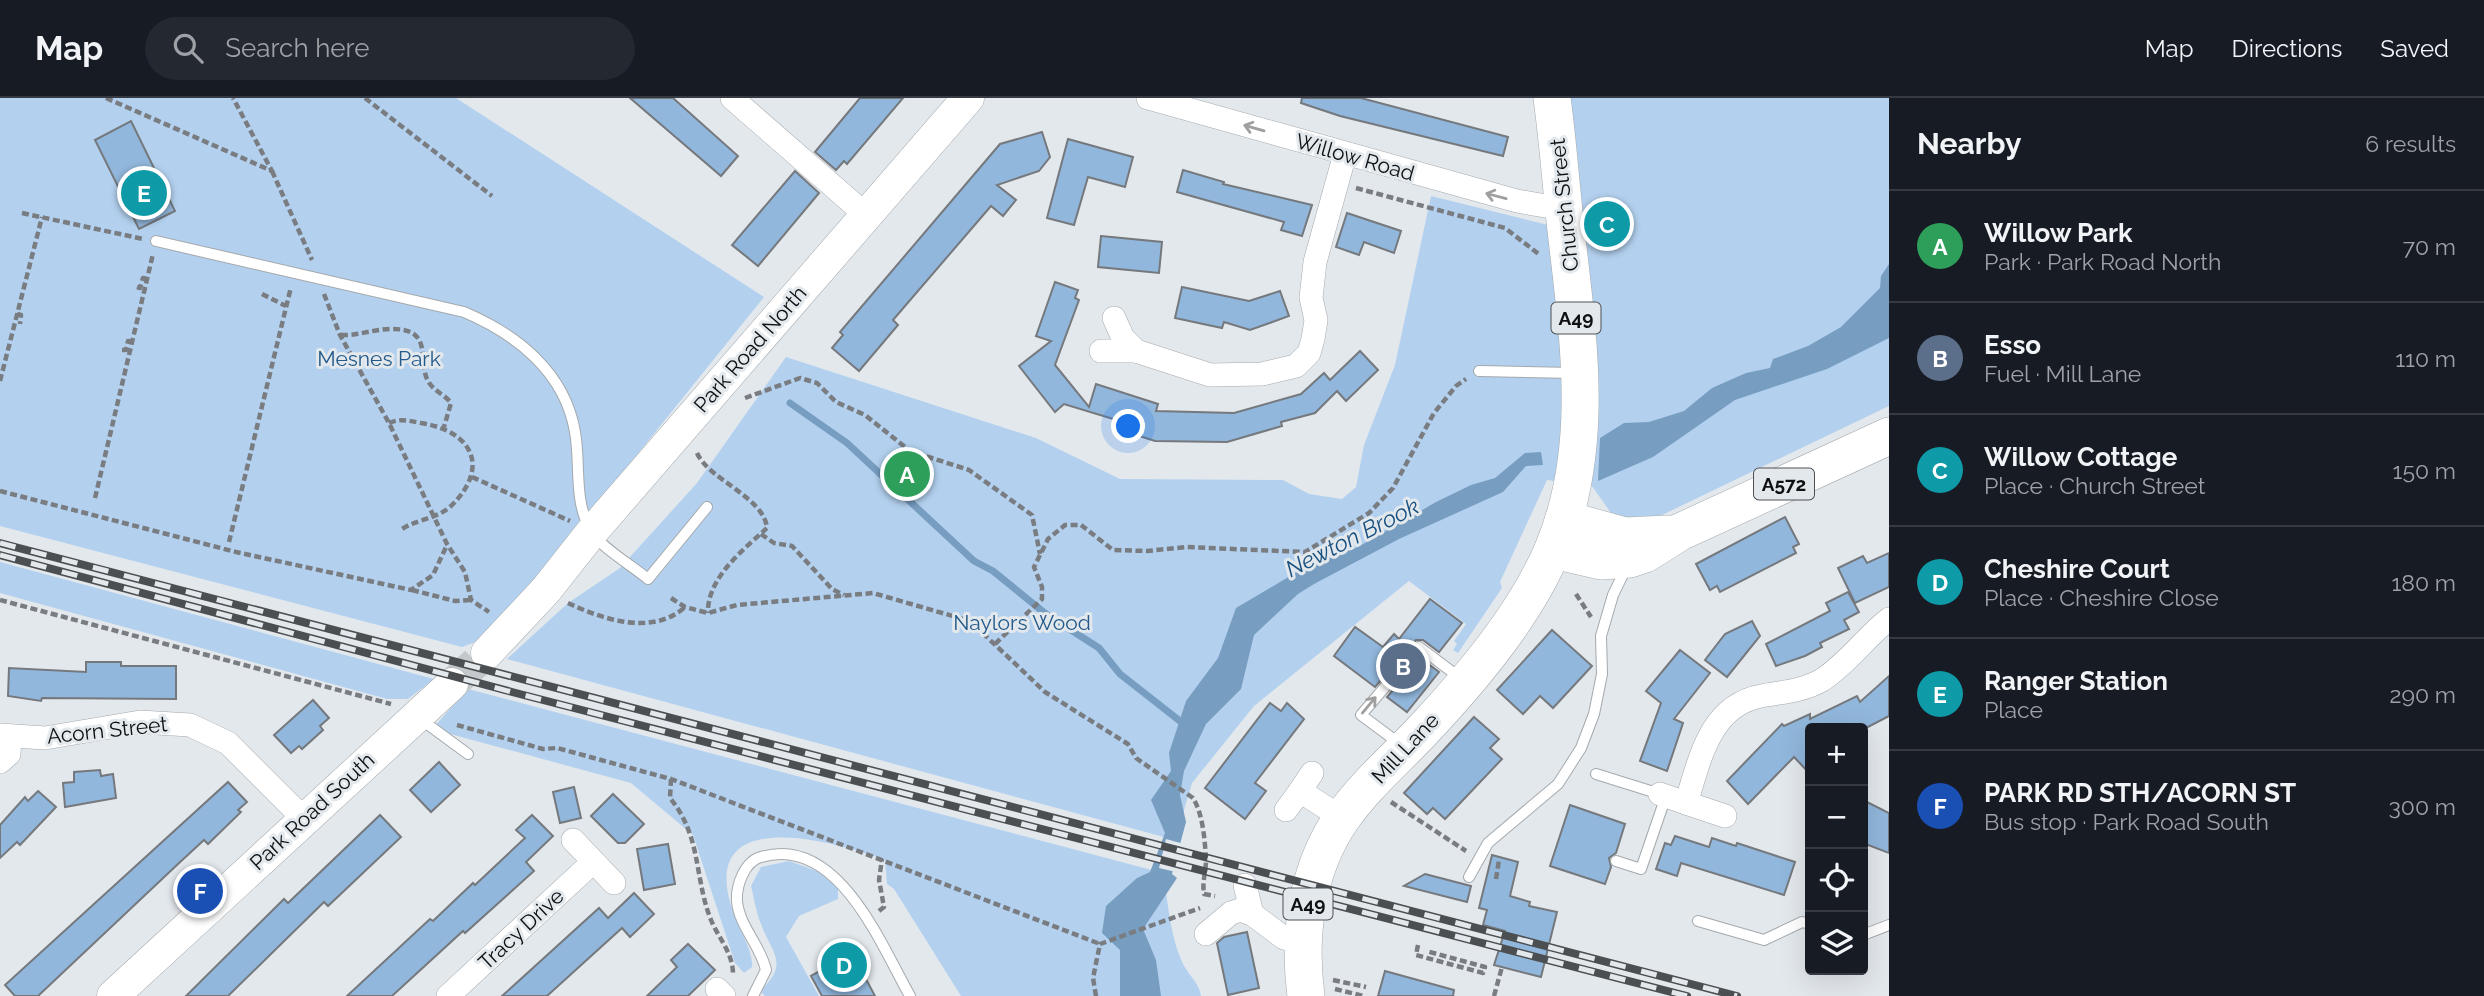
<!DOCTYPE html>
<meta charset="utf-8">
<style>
body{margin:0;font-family:Raleway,sans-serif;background:#242831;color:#f1f3f6}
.controls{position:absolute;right:21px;bottom:21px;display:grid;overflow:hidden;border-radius:7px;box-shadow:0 7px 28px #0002}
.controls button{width:63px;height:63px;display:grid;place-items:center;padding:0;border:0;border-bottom:2px solid #363941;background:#171b24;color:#f1f3f6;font:35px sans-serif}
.you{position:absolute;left:1129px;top:329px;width:24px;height:24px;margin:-18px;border:5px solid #fff;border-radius:50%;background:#1a73e8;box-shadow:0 0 0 10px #1a73e833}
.badge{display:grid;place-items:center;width:46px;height:46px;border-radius:50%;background:#2563eb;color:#fff;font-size:23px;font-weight:700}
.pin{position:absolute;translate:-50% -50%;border:4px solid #fff;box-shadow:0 2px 7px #0006}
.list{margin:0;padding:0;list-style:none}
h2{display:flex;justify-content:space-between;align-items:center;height:91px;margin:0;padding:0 28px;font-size:30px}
h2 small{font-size:23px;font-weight:400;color:#9ea1a6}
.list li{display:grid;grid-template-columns:46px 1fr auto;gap:21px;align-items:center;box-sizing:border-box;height:112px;padding:0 28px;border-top:2px solid #363941}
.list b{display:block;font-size:26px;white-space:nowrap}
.list p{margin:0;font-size:23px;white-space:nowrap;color:#9ea1a6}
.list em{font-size:23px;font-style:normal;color:#9ea1a6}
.icon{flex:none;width:38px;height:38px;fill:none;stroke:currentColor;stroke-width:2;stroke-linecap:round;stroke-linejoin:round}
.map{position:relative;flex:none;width:1889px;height:898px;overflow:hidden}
header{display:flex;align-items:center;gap:42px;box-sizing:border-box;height:98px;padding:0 35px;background:#171b24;border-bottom:2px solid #363941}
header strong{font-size:33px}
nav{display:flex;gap:38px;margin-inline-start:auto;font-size:24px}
.search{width:490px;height:63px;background:#242831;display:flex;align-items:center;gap:18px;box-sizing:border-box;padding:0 24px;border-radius:38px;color:#9ea1a6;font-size:26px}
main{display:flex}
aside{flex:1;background:#171b24}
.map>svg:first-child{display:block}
.green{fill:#b3d1ef}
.water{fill:#779dc1}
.pier{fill:#e3e8ed}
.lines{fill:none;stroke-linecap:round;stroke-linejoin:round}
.stream{stroke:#779dc1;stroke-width:7}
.building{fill:#91b7dc;stroke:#75797d;stroke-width:2}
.secondary-tunnel{stroke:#c3c8cc;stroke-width:32;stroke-dasharray:32 16;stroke-linecap:butt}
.lane-casing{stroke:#a4a9ad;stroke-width:12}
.street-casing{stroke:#a4a9ad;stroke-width:24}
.secondary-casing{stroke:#a4a9ad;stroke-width:33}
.primary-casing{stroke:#a4a9ad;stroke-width:38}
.path{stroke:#797c80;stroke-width:4.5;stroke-dasharray:7 3.5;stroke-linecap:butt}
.lane{stroke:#fff;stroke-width:10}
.street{stroke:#fff;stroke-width:23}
.secondary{stroke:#fff;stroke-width:32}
.primary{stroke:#fff;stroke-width:37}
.rail-casing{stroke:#4c4f51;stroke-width:8}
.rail{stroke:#e3e8ed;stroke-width:5;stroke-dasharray:16;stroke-linecap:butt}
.oneway{stroke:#9f9fa0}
.labels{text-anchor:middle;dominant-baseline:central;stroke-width:6;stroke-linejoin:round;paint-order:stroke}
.shield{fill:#e3e8ed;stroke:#4e5154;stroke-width:2}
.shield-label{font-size:19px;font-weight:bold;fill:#0e1012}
.street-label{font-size:21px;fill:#0e1012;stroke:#e3e8ed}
.park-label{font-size:21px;fill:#235a8a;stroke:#e3e8ed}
.water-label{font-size:23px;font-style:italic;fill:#195281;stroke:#e3e8ed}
</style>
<header>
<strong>Map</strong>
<div class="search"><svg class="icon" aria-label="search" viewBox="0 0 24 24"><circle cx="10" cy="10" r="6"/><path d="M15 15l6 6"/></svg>Search here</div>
<nav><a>Map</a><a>Directions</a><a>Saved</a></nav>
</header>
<main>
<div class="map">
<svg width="1889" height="898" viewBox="0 0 1889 898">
<rect width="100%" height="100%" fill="#e3e8ed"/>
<!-- green -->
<g class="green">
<polygon points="0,0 456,0 764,199 491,538 462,549 0,428"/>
<polygon points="1555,0 1889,0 1889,308 1662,417 1641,421 1613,418 1592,388 1547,382 1500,484 1502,490 1458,555 1453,552 1457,546 1454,543 1466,526 1409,483 1254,608 1192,685 1175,742 507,561 568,505 620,470 697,385 786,259 1036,340 1120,381 1283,382 1309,396 1342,401 1356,389 1364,347 1395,267 1431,98 1576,134"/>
<polygon points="0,464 434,581 408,601 387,601 0,495"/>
<path d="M468 591 1163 775C1168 804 1170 837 1182 864 1188 877 1199 884 1201 898H961L894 791 887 786 885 762C837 744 703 706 730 804 735 824 754 853 752 869L744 875 735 865 693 737 631 685 432 631Z"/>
<path d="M789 763 817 773 838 790V801L799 818 786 839 819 898H765L760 893C790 865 772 856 761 826 756 814 754 800 751 788L761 769Z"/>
</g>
<!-- water -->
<g class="water">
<polygon points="1889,166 1889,240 1827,271 1735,302 1653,359 1598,383 1600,340 1624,325 1649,324 1684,313 1712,290 1746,275 1770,270 1773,261 1808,248 1841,229 1880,190 1881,178"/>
<polygon points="1541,354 1543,367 1526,368 1503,394 1399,441 1314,486 1298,496 1254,537 1241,591 1206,626 1184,673 1180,697 1186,724 1172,776 1177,780 1143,831 1156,862 1161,898 1120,898 1120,852 1102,835 1106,808 1137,780 1150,774 1165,735 1151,702 1171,673 1169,655 1186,603 1218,560 1236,510 1307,468 1358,449 1436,404 1471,387 1495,380 1525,355"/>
</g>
<!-- pier -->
<polygon class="pier" points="1166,741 1184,746 1176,774 1159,770"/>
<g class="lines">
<!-- stream -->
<polyline class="stream" points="790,305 847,345 974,463 993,473 1046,516 1099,550 1120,576 1185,627"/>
</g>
<!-- building -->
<g class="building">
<polygon points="630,0 673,0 738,58 721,78"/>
<polygon points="860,0 903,0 847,66 844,63 836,72 815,54"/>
<polygon points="1302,0 1361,0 1508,39 1503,58 1340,18 1301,5"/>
<polygon points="131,23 175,113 139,131 95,42"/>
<polygon points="1042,34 1050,59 1039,73 997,87 1016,102 1003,118 991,108 893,222 898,227 859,273 832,250 843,237 840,234 1000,46"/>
<polygon points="1068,41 1133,59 1125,89 1088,79 1074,127 1047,120"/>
<polygon points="1183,72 1224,84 1223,86 1312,107 1302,138 1281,132 1284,124 1177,94"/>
<polygon points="795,73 819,95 758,168 732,147"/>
<polygon points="1609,104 1610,111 1621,110 1623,140 1594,143 1591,106"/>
<polygon points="1347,115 1401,133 1394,155 1364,144 1359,157 1336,149"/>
<polygon points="1101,138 1162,144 1159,175 1098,169"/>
<polygon points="1055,184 1078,192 1075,200 1079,202 1055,267 1089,309 1096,286 1158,306 1156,313 1234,315 1301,296 1324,275 1330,282 1360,253 1378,272 1346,303 1337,293 1315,315 1281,324 1282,328 1227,344 1155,343 1130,335 1133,327 1064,306 1055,314 1019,268 1051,243 1036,238"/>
<polygon points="1182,189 1249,203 1280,193 1289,218 1250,232 1224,224 1222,230 1175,220"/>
<polygon points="1785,419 1799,446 1793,449 1796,455 1720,494 1717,488 1710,492 1696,466"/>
<polygon points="1889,455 1889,489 1855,505 1838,470 1863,458 1867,465"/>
<polygon points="1848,494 1859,514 1844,522 1849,531 1820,545 1822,549 1805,558 1776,568 1766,546 1830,513 1826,505"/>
<polygon points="1430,501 1462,525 1439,554 1423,542 1416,542 1375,589 1334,558 1355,529 1383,549 1394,536 1399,541"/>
<polygon points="1752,523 1760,538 1727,579 1705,562 1725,536"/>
<polygon points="1552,532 1592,568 1553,610 1540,598 1523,616 1497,592"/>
<polygon points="1680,552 1710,575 1674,621 1683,625 1667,673 1640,663 1661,605 1646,593"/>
<polygon points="1420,560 1439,574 1407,614 1387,599"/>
<polygon points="86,564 121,564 121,568 176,568 176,601 42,600 41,603 8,598 9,570 86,574"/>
<polygon points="1889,578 1889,618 1866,630 1810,630 1810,676 1794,659 1748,706 1727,683 1782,626 1784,628 1810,616 1810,621 1857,598 1860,604"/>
<polygon points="313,602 329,620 320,628 323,632 302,651 299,648 291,655 274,637"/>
<polygon points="1270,605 1281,613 1287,605 1304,621 1255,685 1266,693 1245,721 1205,690"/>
<polygon points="1474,619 1499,641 1490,650 1502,661 1445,721 1433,710 1427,716 1404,695"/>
<polygon points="439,664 460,687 431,714 410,692"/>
<polygon points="100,672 101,678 113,676 116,700 65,709 63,685 74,684 74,674"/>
<polygon points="228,684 247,704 238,712 241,714 208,746 204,742 178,766 38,898 15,898 5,887"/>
<polygon points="574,689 581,720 560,725 553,694"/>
<polygon points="38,693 56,709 20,747 17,744 0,760 0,727 25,699 28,703"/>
<polygon points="613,696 644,726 625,745 618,745 591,718"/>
<polygon points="1863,702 1889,715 1889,755 1863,745"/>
<polygon points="1570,707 1625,726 1616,755 1609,760 1611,769 1605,786 1550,768"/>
<polygon points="380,717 401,739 328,808 324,804 228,898 186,898 284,801 288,805"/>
<polygon points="532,717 553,738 526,764 534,773 465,835 463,833 392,898 347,898 430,821 433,823 473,785 475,787 525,740 516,732"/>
<polygon points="1675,738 1709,749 1712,740 1736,748 1737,745 1795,764 1784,797 1681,765 1677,778 1656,771 1665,745 1671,747"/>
<polygon points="668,746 675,786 644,792 637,751"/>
<polygon points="1492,757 1518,764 1510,798 1530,804 1529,808 1557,814 1541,879 1494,867 1505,833 1483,827 1487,812 1479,810"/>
<polygon points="1425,776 1471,788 1467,804 1404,788"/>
<polygon points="634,795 654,816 630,839 622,830 547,898 502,898 599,810 608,820"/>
<polygon points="1247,834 1259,890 1228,897 1217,845 1224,839"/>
<polygon points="688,846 715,872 688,898 647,898 677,869 671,862"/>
<polygon points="852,855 875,898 822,898 811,878"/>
<polygon points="1385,873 1454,892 1453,898 1378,898"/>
</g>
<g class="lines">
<!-- secondary-tunnel -->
<polyline class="secondary-tunnel" points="452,586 487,555"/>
<defs>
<g id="lane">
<path d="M156 143 464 214C516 236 565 274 575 334 581 367 573 402 591 433 599 448 634 469 648 481L707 409"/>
<polyline points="1479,273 1574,275"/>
<polyline points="419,620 468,656"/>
<polyline points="1400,646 1361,617 1419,549 1463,582"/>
<polyline points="1596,676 1660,696"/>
<polyline points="1616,763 1641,771 1666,698"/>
<polyline points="1469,779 1488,745 1558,686 1581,650 1594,616 1602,576 1601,538 1613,497 1626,470"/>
<polyline points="1698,823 1764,842 1802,824 1810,826"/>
<polyline points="1863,837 1889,827"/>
<path d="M753 898 766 872C761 848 739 828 737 803 736 787 745 763 761 759 838 736 881 847 910 898"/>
</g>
<g id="street">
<polyline points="732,0 866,117"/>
<polyline points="1148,0 1517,103 1563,111"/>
<polyline points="1114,220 1123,240 1136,253 1210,277 1262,276 1296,268 1309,255 1313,241 1316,222 1311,200 1315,164 1345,56"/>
<polyline points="1101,253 1136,253"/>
<polyline points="0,637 45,640 140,624 190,627 228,645 304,721"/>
<polyline points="0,664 9,656 10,638"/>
<polyline points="1300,693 1312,675"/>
<polyline points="1660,696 1686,705"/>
<polyline points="1286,712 1300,693 1342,720"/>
<path d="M1725 718 1686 705C1700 662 1709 608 1761 598 1782 594 1803 593 1822 582 1848 565 1865 540 1889 521"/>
<polyline points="573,742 614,785"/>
<polyline points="1245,787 1252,816"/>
<polyline points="1206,836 1231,815 1240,812 1252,816 1284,840 1302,845"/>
<polyline points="717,891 724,898"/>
<polyline points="448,898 593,764"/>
</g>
<g id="secondary">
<polyline points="487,555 546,492 591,435 968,0"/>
<polyline points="113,898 452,586"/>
</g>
<g id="primary">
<polyline points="1564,421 1625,438 1668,436"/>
<polyline points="1553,452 1601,463 1630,461 1645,456 1680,434 1889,338"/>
<path d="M1306 898C1298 838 1306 772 1342 720 1365 687 1397 660 1424 631 1472 580 1526 516 1553 451 1596 349 1578 238 1566 132 1561 88 1558 44 1552 0"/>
</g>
</defs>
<!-- lane casing -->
<use href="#lane" class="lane-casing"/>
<!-- street casing -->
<use href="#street" class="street-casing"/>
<!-- secondary casing -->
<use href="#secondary" class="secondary-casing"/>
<!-- primary casing -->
<use href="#primary" class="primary-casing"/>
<!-- path -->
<g class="path">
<polyline points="106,0 272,73 233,0"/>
<polyline points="365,0 492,98"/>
<polyline points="272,73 312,162"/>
<polyline points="1356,90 1505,130 1540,157"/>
<polyline points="22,115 143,141"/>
<polyline points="137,189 140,190 143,180 146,181"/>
<polyline points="262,196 286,208"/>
<polyline points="324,196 340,237 389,325 447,446 465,474 471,502 489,514"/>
<polyline points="17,216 21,217 20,226"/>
<path d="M341 237C357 238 374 231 391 231 437 230 415 267 430 286 436 294 445 297 451 305L444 329"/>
<polyline points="122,252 126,252 128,243 131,244"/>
<polyline points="0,283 42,119"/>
<polyline points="745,300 800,280 817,285 836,304 865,317 910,353 969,372 1032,417 1040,456"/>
<path d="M389 325C400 320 410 323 421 325 472 333 491 369 451 408 437 421 417 421 402 431"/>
<path d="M697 355C709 382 764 399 767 430 743 452 707 480 708 515"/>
<polyline points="472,379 570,423"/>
<polyline points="0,393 236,454 411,492 433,477 447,447"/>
<polyline points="95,400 153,156"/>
<polyline points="761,436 774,445 792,448 832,491 844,497"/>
<polyline points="229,444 291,189"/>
<polyline points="412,492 455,503 471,502"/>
<polyline points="1576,496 1591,519"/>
<path d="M671 500 685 509 708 515 737 507 873 495 970 523 1045 594 1128 646 1136 660 1193 700C1203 716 1205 743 1206 762 1206 774 1202 783 1204 796L1215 798"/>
<polyline points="0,502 391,606"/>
<path d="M568 505C604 522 653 538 685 509"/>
<polyline points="995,546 1042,501 1042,489 1034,469 1048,441 1065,427 1081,427 1113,452 1147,453 1186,449 1305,454 1369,415 1393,390 1434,315 1456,288 1466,281"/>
<polyline points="457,627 543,651 557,650 671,681 1100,846"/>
<path d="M671 681 670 700C702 739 694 780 711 822 719 841 733 855 733 876"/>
<polyline points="1391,704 1466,753"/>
<polyline points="1496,781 1499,762"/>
<polyline points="879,813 884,809 879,782 882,761"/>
<polyline points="1418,847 1416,857 1483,875 1485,869 1426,853"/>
<polyline points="1333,882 1366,889"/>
<polyline points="1335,891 1364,898"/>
<polyline points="1096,898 1093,880 1100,846 1200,810"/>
<polyline points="1494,898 1502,869"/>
</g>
<!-- lane -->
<use href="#lane" class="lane"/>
<!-- street -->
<use href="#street" class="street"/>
<!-- secondary -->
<use href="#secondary" class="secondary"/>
<!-- primary -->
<use href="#primary" class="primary"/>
<defs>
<g id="rail">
<polyline points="0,445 1737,898"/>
<polyline points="0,457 512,594 1687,898"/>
</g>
</defs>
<!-- rail casing -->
<use href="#rail" class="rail-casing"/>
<!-- rail -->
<use href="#rail" class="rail"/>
</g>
<!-- one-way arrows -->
<defs><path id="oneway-shaft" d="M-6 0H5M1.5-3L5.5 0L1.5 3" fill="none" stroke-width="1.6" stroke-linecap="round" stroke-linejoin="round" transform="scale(1.75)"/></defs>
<g class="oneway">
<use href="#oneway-shaft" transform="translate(1254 30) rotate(-164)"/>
<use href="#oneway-shaft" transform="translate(1496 98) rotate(-165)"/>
<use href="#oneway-shaft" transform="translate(1369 607) rotate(-50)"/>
</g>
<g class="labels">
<!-- shield labels -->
<g class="shield">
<rect x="1551.5" y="204.5" width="49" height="31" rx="5"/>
<rect x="1754" y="370.5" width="60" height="31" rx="5"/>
<rect x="1283.5" y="790.5" width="49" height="31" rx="5"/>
</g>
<g class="shield-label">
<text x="1576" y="220">A49</text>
<text x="1784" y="386">A572</text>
<text x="1308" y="806">A49</text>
</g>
<!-- street labels -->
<g class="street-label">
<text transform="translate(1355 59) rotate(16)">Willow Road</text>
<text transform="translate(1564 107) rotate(-96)">Church Street</text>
<text transform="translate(750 251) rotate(-49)">Park Road North</text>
<text transform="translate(107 632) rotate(-6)">Acorn Street</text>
<text transform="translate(1405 650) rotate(-47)">Mill Lane</text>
<text transform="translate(312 713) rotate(-43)">Park Road South</text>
<text transform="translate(521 831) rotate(-43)">Tracy Drive</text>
</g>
<!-- park labels -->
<g class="park-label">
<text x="379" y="260">Mesnes Park</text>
<text x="1022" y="524">Naylors Wood</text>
</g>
<!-- water labels -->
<g class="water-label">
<text transform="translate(1352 439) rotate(-27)">Newton Brook</text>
</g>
</g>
</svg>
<div class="controls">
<button>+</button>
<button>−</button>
<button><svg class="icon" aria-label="locate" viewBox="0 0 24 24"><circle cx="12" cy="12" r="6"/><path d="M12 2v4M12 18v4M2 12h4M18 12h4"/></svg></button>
<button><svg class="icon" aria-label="layers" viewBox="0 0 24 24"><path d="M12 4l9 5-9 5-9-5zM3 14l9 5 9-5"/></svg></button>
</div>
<div class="you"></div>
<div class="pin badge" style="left:907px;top:376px;background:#2e9e5b">A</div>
<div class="pin badge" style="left:1403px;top:568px;background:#5c6f8a">B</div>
<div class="pin badge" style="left:1607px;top:126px;background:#0f9aa8">C</div>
<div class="pin badge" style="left:844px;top:867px;background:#0f9aa8">D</div>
<div class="pin badge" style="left:144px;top:95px;background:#0f9aa8">E</div>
<div class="pin badge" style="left:200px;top:793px;background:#1a4fb4">F</div>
</div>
<aside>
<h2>Nearby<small>6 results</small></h2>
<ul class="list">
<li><span class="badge" style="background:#2e9e5b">A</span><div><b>Willow Park</b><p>Park · Park Road North</p></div><em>70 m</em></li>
<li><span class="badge" style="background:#5c6f8a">B</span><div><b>Esso</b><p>Fuel · Mill Lane</p></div><em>110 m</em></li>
<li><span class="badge" style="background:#0f9aa8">C</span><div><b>Willow Cottage</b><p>Place · Church Street</p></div><em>150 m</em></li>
<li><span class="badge" style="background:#0f9aa8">D</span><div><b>Cheshire Court</b><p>Place · Cheshire Close</p></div><em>180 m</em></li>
<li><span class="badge" style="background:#0f9aa8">E</span><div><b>Ranger Station</b><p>Place</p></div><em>290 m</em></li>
<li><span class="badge" style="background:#1a4fb4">F</span><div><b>PARK RD STH/ACORN ST</b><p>Bus stop · Park Road South</p></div><em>300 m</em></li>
</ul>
</aside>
</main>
